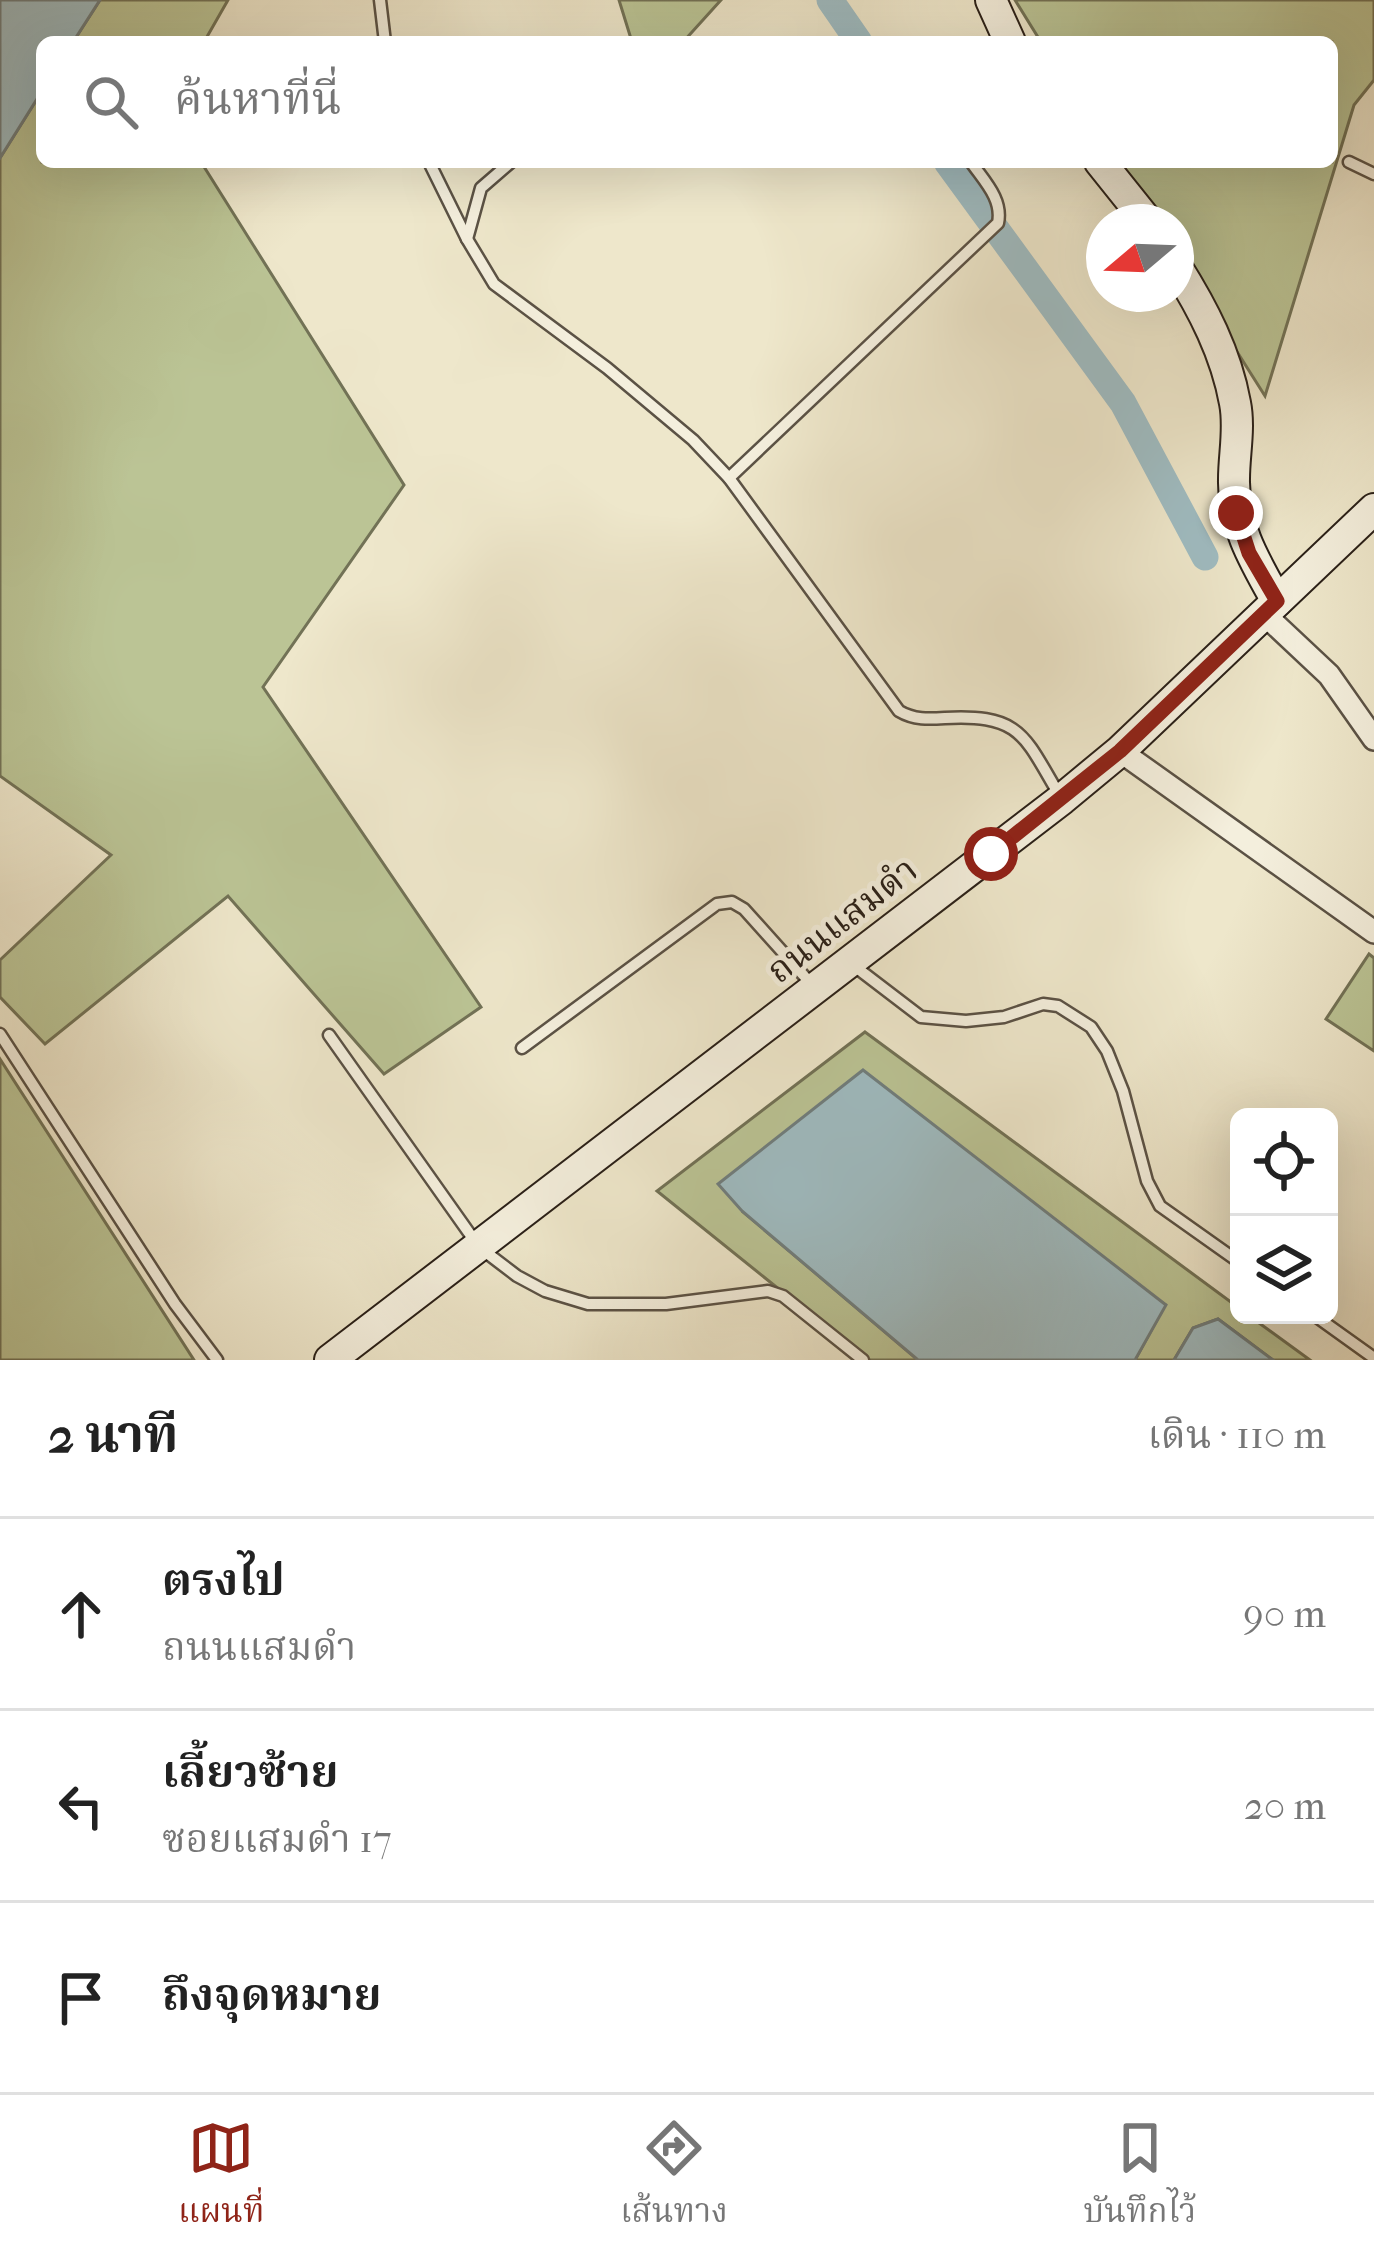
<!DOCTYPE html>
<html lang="th">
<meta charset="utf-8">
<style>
body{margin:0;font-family:"IM FELL French Canon","Noto Serif Thai",serif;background:#f2f2f2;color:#222}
.controls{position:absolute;right:36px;bottom:36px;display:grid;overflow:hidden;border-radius:18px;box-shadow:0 12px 48px #0002}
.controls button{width:108px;height:108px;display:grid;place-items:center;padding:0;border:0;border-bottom:3px solid #e0e0e0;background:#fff;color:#222;font:60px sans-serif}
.compass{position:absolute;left:1086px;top:204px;width:108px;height:108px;border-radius:50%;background:#fff;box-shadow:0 12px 48px #0002;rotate:251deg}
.stop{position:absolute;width:36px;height:36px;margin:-27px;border:9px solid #8f2418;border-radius:50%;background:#fff}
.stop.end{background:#8f2418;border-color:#fff;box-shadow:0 3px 12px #0008}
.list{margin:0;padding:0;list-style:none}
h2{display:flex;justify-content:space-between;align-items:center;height:156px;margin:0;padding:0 48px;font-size:51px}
h2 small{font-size:39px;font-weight:400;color:#767676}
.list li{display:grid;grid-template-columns:78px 1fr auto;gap:36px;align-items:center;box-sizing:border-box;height:192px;padding:0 48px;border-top:3px solid #e0e0e0}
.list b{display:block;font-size:45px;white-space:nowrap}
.list p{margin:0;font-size:39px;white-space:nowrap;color:#767676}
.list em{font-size:39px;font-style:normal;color:#767676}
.icon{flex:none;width:66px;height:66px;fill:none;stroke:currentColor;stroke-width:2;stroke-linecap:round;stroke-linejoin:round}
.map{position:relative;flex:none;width:1374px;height:1360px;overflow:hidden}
.search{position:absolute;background:#fff;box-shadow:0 12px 48px #0002;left:36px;right:36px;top:36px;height:132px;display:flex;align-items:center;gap:30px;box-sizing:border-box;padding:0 42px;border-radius:18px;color:#767676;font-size:45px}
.sheet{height:732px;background:#fff}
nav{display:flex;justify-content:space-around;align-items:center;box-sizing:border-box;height:168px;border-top:3px solid #e0e0e0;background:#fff;font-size:33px;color:#767676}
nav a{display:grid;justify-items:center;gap:6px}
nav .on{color:#8f2418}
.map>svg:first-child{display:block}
.green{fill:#bbc495;stroke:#727256;stroke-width:3}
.water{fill:#9fbcc2;stroke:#707e7e;stroke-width:3}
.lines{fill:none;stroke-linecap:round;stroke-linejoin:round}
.canal{stroke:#9fbcc2;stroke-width:27}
.lane-casing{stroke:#5b5245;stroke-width:15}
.street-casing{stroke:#5b5245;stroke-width:26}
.secondary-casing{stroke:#2a2018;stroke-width:34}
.lane{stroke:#f4efdd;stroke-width:10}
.street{stroke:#f4efdd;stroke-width:21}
.secondary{stroke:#f4efdd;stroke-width:30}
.route{stroke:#8f2418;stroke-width:15}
.labels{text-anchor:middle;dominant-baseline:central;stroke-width:10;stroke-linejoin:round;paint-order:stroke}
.street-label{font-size:36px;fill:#2a2018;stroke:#f4efdd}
</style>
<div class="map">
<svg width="1374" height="1360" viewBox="0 0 1374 1360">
<rect width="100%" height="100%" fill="#eee7cb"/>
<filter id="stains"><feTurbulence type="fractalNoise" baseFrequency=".00167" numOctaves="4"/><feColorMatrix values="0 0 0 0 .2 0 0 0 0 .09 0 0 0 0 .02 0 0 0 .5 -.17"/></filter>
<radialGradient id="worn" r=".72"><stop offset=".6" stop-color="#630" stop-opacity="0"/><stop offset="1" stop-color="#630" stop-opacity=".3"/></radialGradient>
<!-- green -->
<g class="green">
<polygon points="100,0 228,0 204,42 73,42"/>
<polygon points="619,0 721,0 683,42 632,42"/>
<polygon points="1015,0 1374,0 1374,80 1354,105 1265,396 1176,255 1176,222 1155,222 1117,162 1332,162 1332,42 1041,42"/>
<polygon points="42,91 42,162 201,162 404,485 263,687 481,1007 384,1074 228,896 45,1044 0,997 0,960 111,855 0,776 0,158"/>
<polygon points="1369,954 1374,958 1374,1051 1326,1019"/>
<polygon points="865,1032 1239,1308 1239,1315 1248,1315 1310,1360 1273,1360 1218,1319 1193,1328 1174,1360 1135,1360 1165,1305 742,1211 918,1360 867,1360 657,1191"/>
<polygon points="0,1059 194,1360 0,1360"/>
</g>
<!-- water -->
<g class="water">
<polygon points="0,0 100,0 73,42 42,42 42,91 0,158"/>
<polygon points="863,1070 1166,1305 1135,1360 918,1360 742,1211 718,1184"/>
<polygon points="1218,1319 1273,1360 1174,1360 1193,1328"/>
</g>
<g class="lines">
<!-- canal -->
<g class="canal">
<polyline points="830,0 859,42"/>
<polyline points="947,162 1123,403 1205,557"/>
</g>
<defs>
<g id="lane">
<polyline points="380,0 385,42"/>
<path d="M429 162 467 239 494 284 607 368 693 440 729 478 899 711C914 720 929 719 945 718 1022 714 1024 736 1060 796"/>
<polyline points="1349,162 1374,174"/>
<polyline points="467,239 481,188 511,162"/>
<path d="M729 478 998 223C1003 199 984 181 971 162"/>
<polyline points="853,965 921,1017 966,1021 1004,1017 1043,1004 1058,1006 1091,1027 1107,1051 1123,1091 1147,1181 1160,1206 1239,1262"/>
<polyline points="0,1034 175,1304 217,1360"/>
<polyline points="329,1035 479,1247 517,1276 545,1291 588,1304 666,1304 768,1291 783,1296 863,1360"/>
<polyline points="522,1048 717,904 732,902 744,909 814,987"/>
<polyline points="1314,1315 1374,1358"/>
</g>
<g id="street">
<polyline points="1264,614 1329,675 1374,739"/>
<polyline points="1120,751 1374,932"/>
</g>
<g id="secondary">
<polyline points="991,0 1010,42"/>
<polyline points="1100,162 1148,222"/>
<path d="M1176 266C1203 309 1226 353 1235 403 1240 428 1234 454 1234 479 1233 526 1255 562 1277 601"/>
<polyline points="330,1360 1062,799 1120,751 1374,509"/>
</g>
</defs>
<!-- lane casing -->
<use href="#lane" class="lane-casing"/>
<!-- street casing -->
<use href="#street" class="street-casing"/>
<!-- secondary casing -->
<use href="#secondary" class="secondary-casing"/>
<!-- lane -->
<use href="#lane" class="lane"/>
<!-- street -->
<use href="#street" class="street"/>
<!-- secondary -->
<use href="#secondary" class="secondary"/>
</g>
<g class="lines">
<!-- route -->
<polyline class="route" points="991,854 1120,751 1277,601 1249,553 1236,513"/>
</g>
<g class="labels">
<!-- street labels -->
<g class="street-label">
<text transform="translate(842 920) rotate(-38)">ถนนแสมดำ</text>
</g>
</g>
<rect width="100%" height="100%" filter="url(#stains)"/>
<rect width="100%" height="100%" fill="url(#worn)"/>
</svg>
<div class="controls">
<button><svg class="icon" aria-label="locate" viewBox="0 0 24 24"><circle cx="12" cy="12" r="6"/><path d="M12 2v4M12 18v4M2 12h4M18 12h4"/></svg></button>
<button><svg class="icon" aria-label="layers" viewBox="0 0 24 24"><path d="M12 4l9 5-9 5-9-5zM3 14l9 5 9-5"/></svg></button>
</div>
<svg class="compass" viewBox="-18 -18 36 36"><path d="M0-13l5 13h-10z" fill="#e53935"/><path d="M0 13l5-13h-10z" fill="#767676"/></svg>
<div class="stop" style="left:991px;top:854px"></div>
<div class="stop end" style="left:1236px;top:513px"></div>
<div class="search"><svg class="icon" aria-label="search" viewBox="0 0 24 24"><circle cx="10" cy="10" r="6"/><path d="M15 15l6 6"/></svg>ค้นหาที่นี่</div>
</div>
<section class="sheet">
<h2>2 นาที<small>เดิน · 110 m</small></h2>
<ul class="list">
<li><svg class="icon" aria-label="ahead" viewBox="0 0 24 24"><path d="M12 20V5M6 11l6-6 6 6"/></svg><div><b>ตรงไป</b><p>ถนนแสมดำ</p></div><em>90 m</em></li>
<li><svg class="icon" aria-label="left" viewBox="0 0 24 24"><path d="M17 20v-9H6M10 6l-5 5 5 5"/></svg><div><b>เลี้ยวซ้าย</b><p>ซอยแสมดำ 17</p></div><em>20 m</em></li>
<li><svg class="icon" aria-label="arrive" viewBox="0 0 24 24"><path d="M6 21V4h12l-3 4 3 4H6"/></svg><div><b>ถึงจุดหมาย</b></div></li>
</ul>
</section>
<nav>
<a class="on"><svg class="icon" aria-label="map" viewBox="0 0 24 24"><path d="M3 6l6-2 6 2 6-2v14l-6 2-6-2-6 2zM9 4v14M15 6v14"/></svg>แผนที่</a>
<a><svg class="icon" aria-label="directions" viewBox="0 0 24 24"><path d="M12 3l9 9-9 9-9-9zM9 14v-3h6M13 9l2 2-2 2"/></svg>เส้นทาง</a>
<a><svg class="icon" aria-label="saved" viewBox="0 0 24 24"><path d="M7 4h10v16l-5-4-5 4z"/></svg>บันทึกไว้</a>
</nav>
